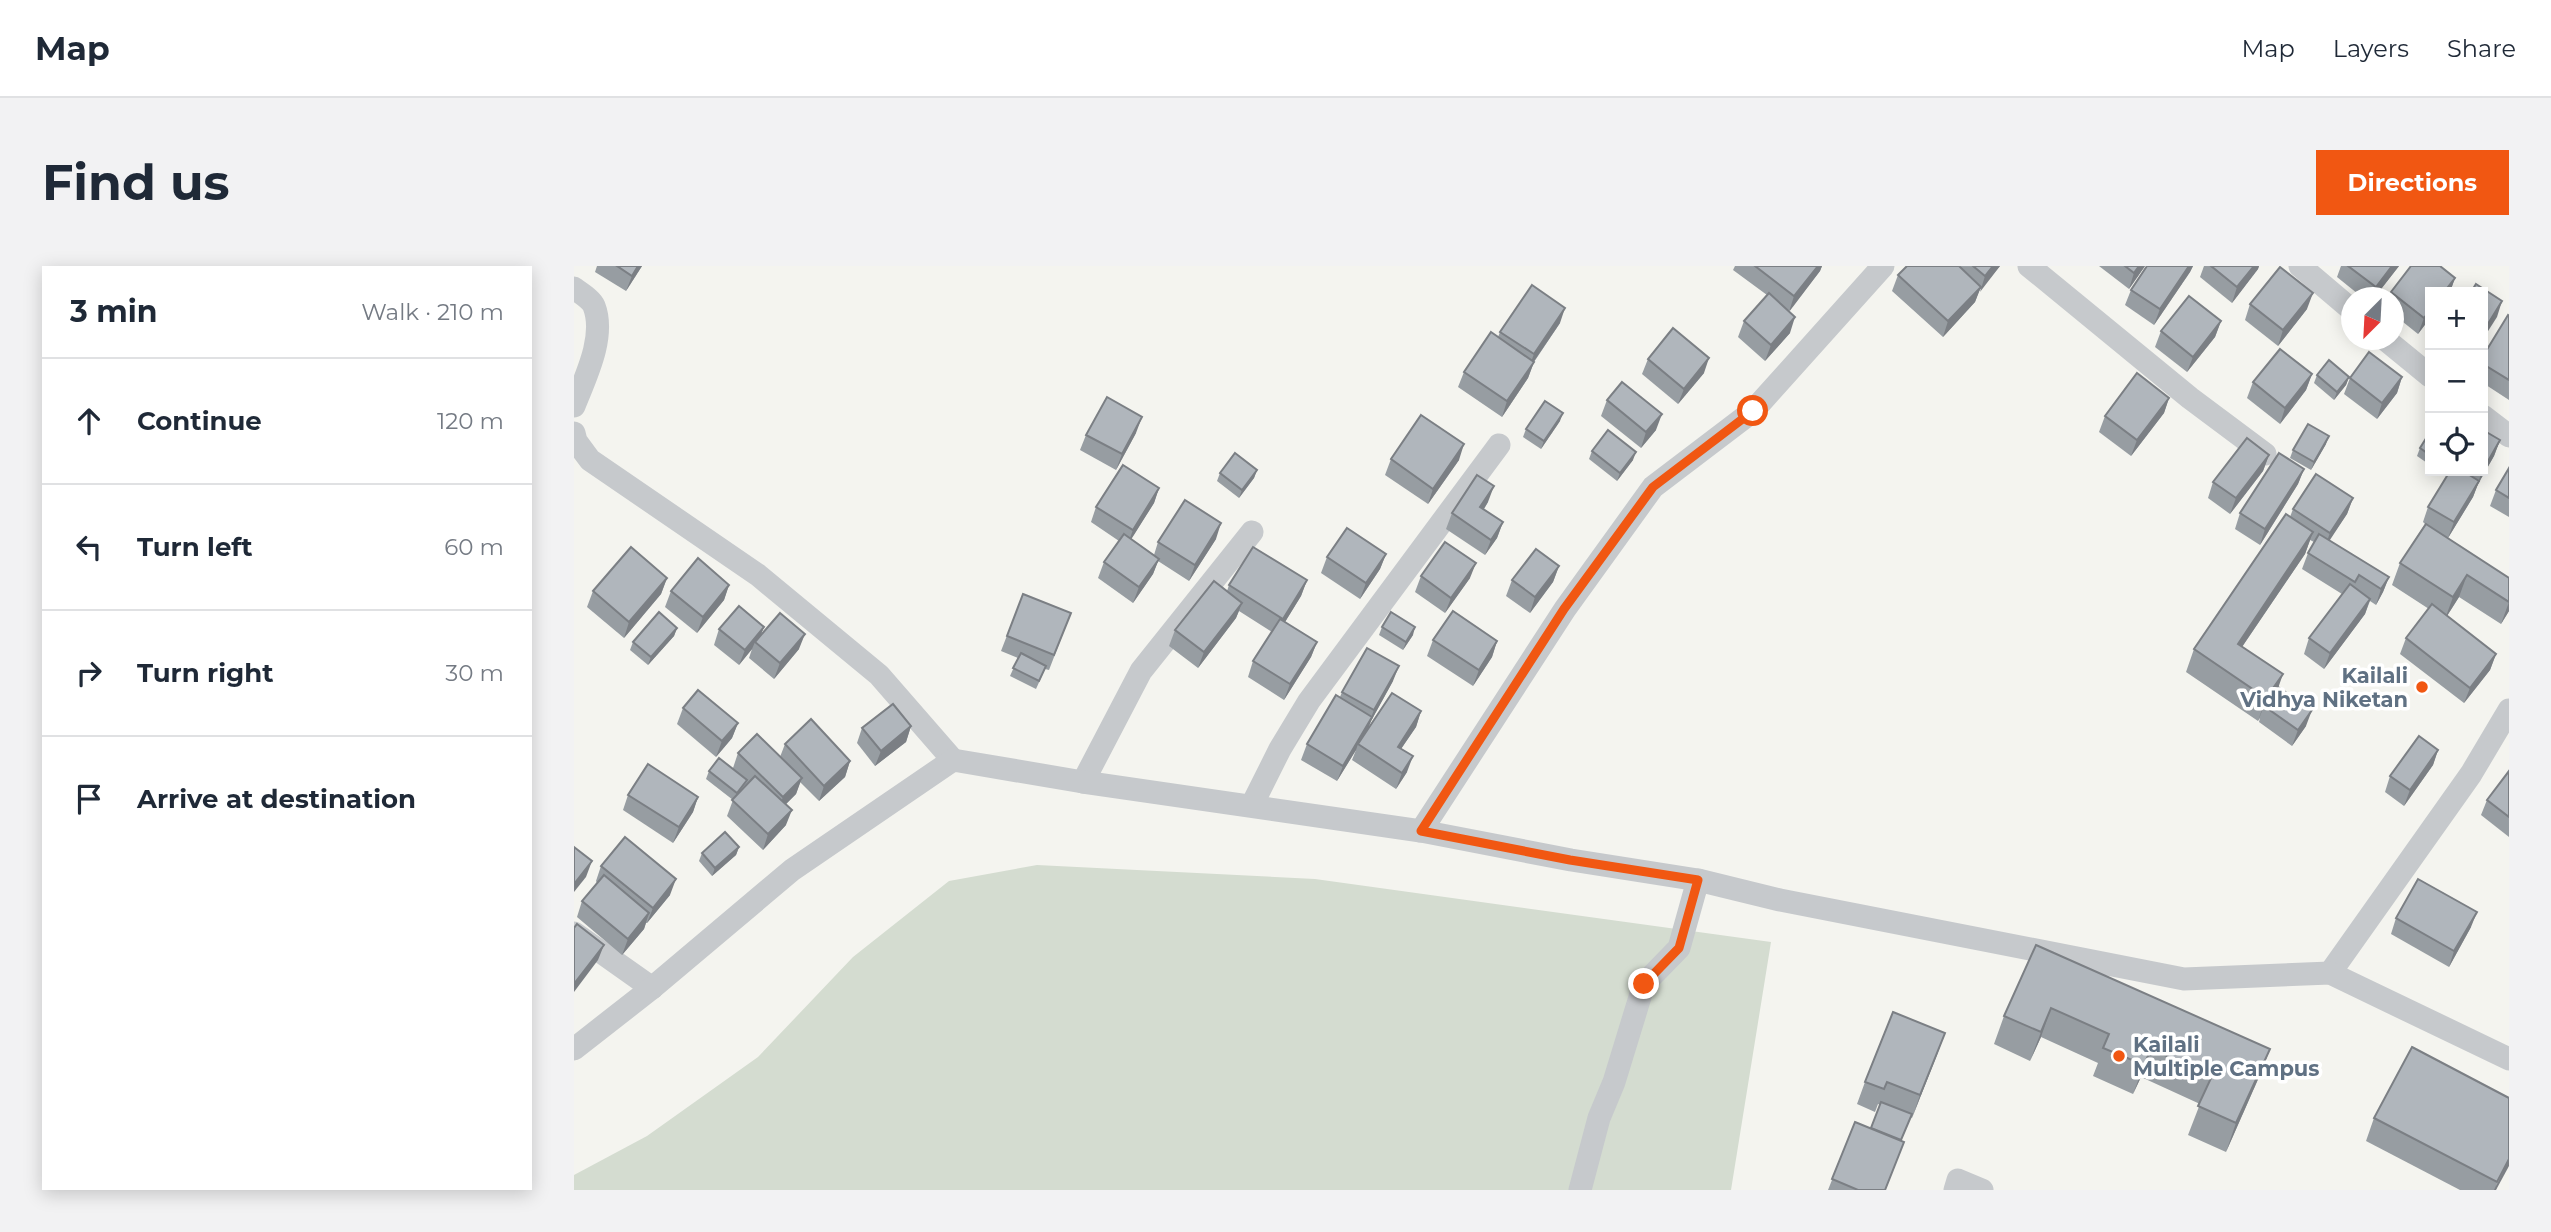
<!DOCTYPE html>
<meta charset="utf-8">
<style>
body{margin:0;font-family:Montserrat,sans-serif;background:#f2f2f3;color:#1f2937}
.controls{position:absolute;right:21px;top:21px;display:grid;overflow:hidden;border-radius:0px;box-shadow:0 4px 18px #0003}
.controls button{width:63px;height:63px;display:grid;place-items:center;padding:0;border:0;border-bottom:2px solid #e0e1e3;background:#fff;color:#1f2937;font:35px sans-serif}
.compass{position:absolute;left:1767px;top:21px;width:63px;height:63px;border-radius:50%;background:#fff;box-shadow:0 4px 18px #0003;rotate:204deg}
.stop{position:absolute;width:21px;height:21px;margin:-16px;border:5px solid #f15712;border-radius:50%;background:#fff}
.stop.end{background:#f15712;border-color:#fff;box-shadow:0 2px 7px #0008}
.list{margin:0;padding:0;list-style:none}
h2{display:flex;justify-content:space-between;align-items:center;height:91px;margin:0;padding:0 28px;font-size:30px}
h2 small{font-size:23px;font-weight:400;color:#747a83}
.list li{display:grid;grid-template-columns:46px 1fr auto;gap:21px;align-items:center;box-sizing:border-box;height:126px;padding:0 28px;border-top:2px solid #e0e1e3}
.list b{display:block;font-size:26px;white-space:nowrap}
.list em{font-size:23px;font-style:normal;color:#747a83}
.icon{flex:none;width:38px;height:38px;fill:none;stroke:currentColor;stroke-width:2;stroke-linecap:round;stroke-linejoin:round}
.map{position:relative;flex:none;width:1935px;height:924px;overflow:hidden;border-radius:0px}
header{display:flex;align-items:center;gap:42px;box-sizing:border-box;height:98px;padding:0 35px;background:#fff;border-bottom:2px solid #e0e1e3}
header strong{font-size:33px}
nav{display:flex;gap:38px;margin-inline-start:auto;font-size:24px}
.intro{display:flex;align-items:center;justify-content:space-between;box-sizing:border-box;height:168px;padding:0 42px}
h1{margin:0;font-size:49px}
.button{padding:18px 32px;border-radius:0px;background:#f15712;color:#fff;font-size:24px;font-weight:700}
main{display:flex;gap:42px;padding:0 42px}
aside{flex:1;background:#fff;border-radius:0px;box-shadow:0 4px 18px #0003}
.map>svg:first-child{display:block}
.green{fill:#d4dcd0}
.lines{fill:none;stroke-linecap:round;stroke-linejoin:round}
.street{stroke:#c6c9cc;stroke-width:23}
.wall{fill:#979da2}
.shaded-wall{fill:#7b7f84}
.building{fill:#b0b6bc;stroke:#7b7f84;stroke-width:2}
.route{stroke:#f15712;stroke-width:9}
.poi-dot{fill:#f15712;stroke:#fff;stroke-width:2.5}
.labels{text-anchor:middle;dominant-baseline:central;stroke-width:7;stroke-linejoin:round;paint-order:stroke}
.poi-label{font-size:21px;font-weight:bold;fill:#607183;stroke:#fff;text-anchor:end}
</style>
<header>
<strong>Map</strong>
<nav><a>Map</a><a>Layers</a><a>Share</a></nav>
</header>
<div class="intro"><h1>Find us</h1><a class="button">Directions</a></div>
<main>
<aside>
<h2>3 min<small>Walk · 210 m</small></h2>
<ul class="list">
<li><svg class="icon" aria-label="ahead" viewBox="0 0 24 24"><path d="M12 20V5M6 11l6-6 6 6"/></svg><div><b>Continue</b></div><em>120 m</em></li>
<li><svg class="icon" aria-label="left" viewBox="0 0 24 24"><path d="M17 20v-9H6M10 6l-5 5 5 5"/></svg><div><b>Turn left</b></div><em>60 m</em></li>
<li><svg class="icon" aria-label="right" viewBox="0 0 24 24"><path d="M7 20v-9h11M14 6l5 5-5 5"/></svg><div><b>Turn right</b></div><em>30 m</em></li>
<li><svg class="icon" aria-label="arrive" viewBox="0 0 24 24"><path d="M6 21V4h12l-3 4 3 4H6"/></svg><div><b>Arrive at destination</b></div></li>
</ul>
</aside>
<div class="map">
<svg width="1935" height="924" viewBox="0 0 1935 924">
<rect width="100%" height="100%" fill="#f4f4ef"/>
<!-- green -->
<polygon class="green" points="463,599 741,613 1197,676 1157,924 0,924 0,909 73,870 184,791 279,691 375,615"/>
<g class="lines">
<!-- street -->
<g class="street">
<polyline points="1455,0 1616,132 1691,188"/>
<polyline points="1726,0 1778,44"/>
<path d="M0 22C6 27 17 33 20 40 32 71 11 112 0 140"/>
<polyline points="1812,74 1856,110"/>
<polyline points="1909,150 1935,170"/>
<polyline points="0,167 2,175 16,194 184,309 305,409 379,494"/>
<polyline points="509,516 567,405 678,266"/>
<polyline points="678,539 706,483 735,435 925,179"/>
<polyline points="847,565 991,343 1079,221 1179,145 1309,0"/>
<polyline points="0,667 78,722"/>
<polyline points="1756,707 1897,508 1935,444"/>
<polyline points="0,783 78,722 218,604 379,494 509,516 847,565 997,594 1124,614 1206,634 1610,713 1756,707 1935,793"/>
<polyline points="1006,924 1025,852 1040,816 1070,718 1105,682 1124,614"/>
<polyline points="1381,924 1384,914 1408,924"/>
</g>
</g>
<!-- wall -->
<g class="wall">
<polygon points="23,0 68,0 52,25 21,6"/>
<polygon points="1161,0 1248,0 1246,5 1215,45 1216,67 1191,95 1164,71 1170,55 1193,29 1159,4"/>
<polygon points="1333,0 1426,0 1405,25 1401,36 1369,71 1318,25 1324,9"/>
<polygon points="1525,0 1571,0 1555,23"/>
<polygon points="1573,0 1619,0 1616,6 1580,59 1551,39 1557,24"/>
<polygon points="1630,0 1685,0 1684,3 1658,37 1626,11"/>
<polygon points="1767,0 1825,0 1800,32 1789,32 1763,11"/>
<polygon points="1881,12 1876,26 1856,26 1856,52 1844,68 1819,48 1819,32 1815,32 1817,26"/>
<polygon points="1676,38 1733,43 1704,80 1671,54"/>
<polygon points="1935,50 1935,134 1909,117 1909,90"/>
<polygon points="1647,55 1641,71 1613,106 1581,81 1587,65"/>
<polygon points="986,57 960,96 954,112 928,151 884,121 890,106 924,71 926,66"/>
<polygon points="1074,93 1130,107 1104,138 1068,108"/>
<polygon points="1738,108 1732,124 1706,158 1673,132 1679,116"/>
<polygon points="1743,109 1775,111 1772,119 1760,134 1740,117"/>
<polygon points="1828,111 1823,127 1803,153 1770,128 1776,112"/>
<polygon points="1595,132 1590,147 1557,190 1525,166 1531,150"/>
<polygon points="1033,134 1082,164 1067,182 1027,150"/>
<polygon points="986,155 967,183 949,171 952,163"/>
<polygon points="1856,166 1856,199 1843,190 1846,182"/>
<polygon points="562,167 542,204 506,184 512,169"/>
<polygon points="1926,174 1920,190 1904,218 1899,231 1874,272 1935,312 1935,345 1927,358 1885,331 1873,350 1922,388 1916,404 1890,437 1826,388 1832,372 1855,343 1818,319 1826,297 1851,258 1849,256 1854,241 1875,206 1874,205 1909,205"/>
<polygon points="1752,178 1737,204 1716,192 1719,184"/>
<polygon points="1018,185 1059,194 1043,215 1015,193"/>
<polygon points="1695,189 1689,205 1656,248 1634,232 1639,216"/>
<polygon points="817,193 885,194 854,238 811,209"/>
<polygon points="1935,202 1935,251 1916,240 1922,224"/>
<polygon points="1730,203 1724,218 1686,279 1661,263 1666,247"/>
<polygon points="683,204 680,212 665,232 643,215 646,207"/>
<polygon points="585,222 580,237 557,273 580,289 584,276 642,273 615,315 584,295 579,308 559,337 524,312 530,296 545,275 517,256 522,241"/>
<polygon points="1779,232 1773,248 1755,274 1815,311 1809,326 1802,339 1796,335 1791,348 1750,403 1730,388 1735,372 1768,328 1728,303 1734,287 1740,276 1736,274 1731,288 1668,381 1704,421 1732,460 1718,480 1685,456 1686,452 1684,455 1612,406 1620,383 1716,251 1719,243"/>
<polygon points="914,236 910,243 929,256 923,272 911,289 872,263 878,247"/>
<polygon points="812,288 806,303 786,333 747,307 753,291"/>
<polygon points="985,300 979,316 956,347 932,330 938,314"/>
<polygon points="847,310 896,312 871,347 841,326"/>
<polygon points="93,312 87,328 50,372 13,341 19,325"/>
<polygon points="733,314 727,330 711,356 743,376 737,391 710,434 674,411 679,395 698,366 665,345 662,352 624,402 595,380 601,364 653,325 655,319"/>
<polygon points="155,319 150,334 123,367 91,341 97,325"/>
<polygon points="449,328 497,347 475,404 471,403 462,423 436,410 444,392 427,385"/>
<polygon points="190,361 186,370 225,383 200,413 175,392 178,383 165,399 140,379 145,363"/>
<polygon points="808,361 839,369 829,384 805,369"/>
<polygon points="103,362 100,370 74,399 56,384 59,376"/>
<polygon points="859,374 923,375 918,391 899,420 853,390"/>
<polygon points="819,415 797,455 793,464 847,445 842,461 827,483 833,506 822,523 778,494 782,484 763,515 727,494 733,478 766,431 768,426"/>
<polygon points="109,442 164,457 158,472 142,491 103,458"/>
<polygon points="337,460 332,476 301,500 283,477 288,462"/>
<polygon points="211,478 276,495 271,511 245,535 226,516 222,528 212,538 212,559 189,584 153,550 159,534 132,513 135,505 159,502 164,487 206,491"/>
<polygon points="1864,484 1859,499 1830,540 1811,526 1816,510"/>
<polygon points="1935,505 1935,571 1907,549 1913,534"/>
<polygon points="54,529 124,531 119,546 99,577 49,544"/>
<polygon points="165,581 162,589 138,610 125,595 128,587"/>
<polygon points="27,600 96,629 73,657 72,657 70,663 48,689 3,651 8,635 23,617 22,615"/>
<polygon points="1822,652 1897,661 1875,701 1817,668"/>
<polygon points="1462,679 1696,783 1685,811 1652,886 1614,869 1626,838 1567,811 1559,828 1519,810 1524,797 1467,771 1456,795 1420,778 1430,750"/>
<polygon points="1371,767 1338,852 1336,851 1327,875 1330,876 1311,924 1254,924 1281,856 1296,863 1306,839 1304,838 1301,846 1283,838 1291,816"/>
<polygon points="1935,832 1922,924 1886,924 1792,875 1800,852"/>
</g>
<!-- shaded-wall -->
<g class="shaded-wall">
<polygon points="64,0 68,0 52,25 58,10"/>
<polygon points="1244,0 1248,0 1246,5 1215,46 1220,30"/>
<polygon points="1419,0 1426,0 1406,26 1411,10"/>
<polygon points="1565,0 1571,0 1555,23 1560,7"/>
<polygon points="1615,0 1619,0 1616,6 1580,59 1586,43"/>
<polygon points="1680,0 1685,0 1684,3 1658,37 1663,21"/>
<polygon points="1818,0 1825,0 1800,32 1798,32 1802,21"/>
<polygon points="1881,12 1876,26 1870,26"/>
<polygon points="1407,21 1401,36 1369,71 1374,55"/>
<polygon points="1739,27 1733,43 1704,80 1709,64"/>
<polygon points="1928,35 1923,51 1909,73 1909,66"/>
<polygon points="991,42 986,57 954,104 960,88"/>
<polygon points="1856,44 1856,52 1844,68 1850,52"/>
<polygon points="1221,51 1216,67 1191,95 1197,79"/>
<polygon points="1647,55 1641,71 1613,106 1619,91"/>
<polygon points="1135,92 1130,107 1104,138 1110,123"/>
<polygon points="960,96 954,112 928,151 933,135"/>
<polygon points="1738,108 1732,124 1706,158 1711,142"/>
<polygon points="1775,111 1772,119 1760,134 1763,126"/>
<polygon points="1828,111 1823,127 1803,153 1808,137"/>
<polygon points="1595,132 1590,147 1557,190 1563,174"/>
<polygon points="989,147 986,155 967,183 970,175"/>
<polygon points="1088,148 1082,164 1067,182 1072,166"/>
<polygon points="568,151 562,167 542,204 548,188"/>
<polygon points="1755,170 1752,178 1737,204 1740,196"/>
<polygon points="1926,174 1920,190 1904,218 1899,231 1874,272 1880,256 1904,217 1908,205"/>
<polygon points="890,178 885,194 854,238 859,223"/>
<polygon points="1062,186 1059,194 1043,215 1046,207"/>
<polygon points="1695,189 1689,205 1656,248 1662,232"/>
<polygon points="1730,203 1724,218 1686,279 1691,263"/>
<polygon points="683,204 680,212 665,232 668,224"/>
<polygon points="920,220 914,236 901,257 906,241"/>
<polygon points="585,222 580,237 553,280 559,264"/>
<polygon points="1779,232 1773,248 1750,283 1756,267"/>
<polygon points="929,256 923,272 911,289 917,274"/>
<polygon points="647,257 642,273 615,315 621,299"/>
<polygon points="1739,266 1731,288 1655,400 1664,378"/>
<polygon points="812,288 806,303 786,333 792,317"/>
<polygon points="585,293 579,308 559,337 565,321"/>
<polygon points="902,297 896,312 871,347 877,332"/>
<polygon points="985,300 979,316 956,347 961,331"/>
<polygon points="1893,309 1885,331 1871,353 1879,331"/>
<polygon points="1815,311 1809,326 1802,339 1807,323"/>
<polygon points="93,312 87,328 50,372 55,356"/>
<polygon points="733,314 727,330 703,369 709,353"/>
<polygon points="155,319 150,334 123,367 129,351"/>
<polygon points="1796,333 1791,348 1750,403 1756,387"/>
<polygon points="1935,336 1935,345 1927,358"/>
<polygon points="668,337 662,352 624,402 630,386"/>
<polygon points="190,361 184,376 181,376 178,383 165,399 171,384"/>
<polygon points="841,361 839,369 829,384 832,376"/>
<polygon points="103,362 100,370 74,399 77,391"/>
<polygon points="231,368 225,383 200,413 206,397"/>
<polygon points="923,375 918,391 899,420 905,404"/>
<polygon points="743,376 737,391 710,434 716,418"/>
<polygon points="1922,388 1916,404 1890,437 1896,422"/>
<polygon points="825,400 819,415 797,455 793,466 784,478 782,484 763,515 769,500 796,454 800,444"/>
<polygon points="1709,408 1701,431 1690,440 1684,455 1692,432"/>
<polygon points="1738,444 1732,460 1718,480 1724,464"/>
<polygon points="847,445 842,461 818,496 824,481"/>
<polygon points="164,457 158,472 142,491 148,475"/>
<polygon points="337,460 332,476 301,500 307,485"/>
<polygon points="1864,484 1859,499 1830,540 1836,524"/>
<polygon points="839,490 833,506 822,523 828,507"/>
<polygon points="276,495 271,511 245,535 250,520"/>
<polygon points="228,512 222,528 203,547 209,531"/>
<polygon points="124,531 119,546 99,577 105,561"/>
<polygon points="218,544 212,559 189,584 194,568"/>
<polygon points="165,581 162,589 138,610 141,602"/>
<polygon points="18,595 12,611 0,626 0,618"/>
<polygon points="102,613 96,629 73,657 79,642"/>
<polygon points="1903,646 1897,661 1875,701 1880,685"/>
<polygon points="75,647 70,663 48,689 54,673"/>
<polygon points="30,679 24,694 0,726 0,718"/>
<polygon points="1477,742 1467,771 1456,795 1467,766"/>
<polygon points="1371,767 1363,789 1338,852 1346,829"/>
<polygon points="1577,783 1567,811 1559,828 1570,799"/>
<polygon points="1696,783 1685,811 1652,886 1662,857"/>
<polygon points="1935,893 1935,900 1922,924 1920,924"/>
</g>
<!-- building -->
<g class="building">
<polygon points="43,0 64,0 58,10"/>
<polygon points="1181,0 1244,0 1220,30"/>
<polygon points="1333,0 1385,0 1407,21 1374,55 1324,9"/>
<polygon points="1399,0 1419,0 1411,10"/>
<polygon points="1551,0 1565,0 1560,7"/>
<polygon points="1573,0 1615,0 1586,43 1557,24"/>
<polygon points="1637,0 1680,0 1663,21"/>
<polygon points="1774,0 1818,0 1802,21"/>
<polygon points="1837,0 1866,0 1881,12 1870,26 1856,26 1856,44 1850,52 1817,26"/>
<polygon points="1706,1 1739,27 1709,64 1676,38"/>
<polygon points="1902,18 1928,35 1909,66 1909,26 1897,26"/>
<polygon points="958,19 991,42 960,88 926,66"/>
<polygon points="1195,27 1221,51 1197,79 1170,55"/>
<polygon points="1615,30 1647,55 1619,91 1587,65"/>
<polygon points="1934,49 1935,50 1935,114 1909,98 1909,90"/>
<polygon points="1099,62 1135,92 1110,123 1074,93"/>
<polygon points="917,66 960,96 933,135 890,106"/>
<polygon points="1706,83 1738,108 1711,142 1679,116"/>
<polygon points="1795,86 1828,111 1808,137 1776,112"/>
<polygon points="1755,94 1775,111 1763,126 1743,109"/>
<polygon points="1563,107 1595,132 1563,174 1531,150"/>
<polygon points="1048,116 1088,148 1072,166 1033,134"/>
<polygon points="533,131 568,151 548,188 512,169"/>
<polygon points="971,135 989,147 970,175 952,163"/>
<polygon points="847,149 890,178 859,223 817,193"/>
<polygon points="1734,158 1755,170 1740,196 1719,184"/>
<polygon points="1034,164 1062,186 1046,207 1018,185"/>
<polygon points="1909,164 1926,174 1909,204"/>
<polygon points="1856,166 1856,189 1846,182"/>
<polygon points="1673,172 1695,189 1662,232 1639,216"/>
<polygon points="661,187 683,204 668,224 646,207"/>
<polygon points="1705,187 1730,203 1691,263 1666,247"/>
<polygon points="549,199 585,222 559,264 522,241"/>
<polygon points="1935,202 1935,232 1922,224"/>
<polygon points="1876,205 1889,205 1905,215 1880,256 1854,241"/>
<polygon points="1742,208 1779,232 1756,267 1719,243"/>
<polygon points="903,209 920,220 906,241 929,256 917,274 878,247"/>
<polygon points="611,234 647,257 621,299 584,276"/>
<polygon points="1712,248 1739,266 1664,378 1709,408 1692,432 1620,383"/>
<polygon points="1852,258 1935,312 1935,336 1893,309 1879,331 1826,297"/>
<polygon points="773,262 812,288 792,317 753,291"/>
<polygon points="550,268 585,293 565,321 530,296"/>
<polygon points="1745,268 1815,311 1807,323 1785,309 1781,316 1734,287"/>
<polygon points="871,276 902,297 877,332 847,310"/>
<polygon points="57,281 93,312 55,356 19,325"/>
<polygon points="679,281 733,314 709,353 655,319"/>
<polygon points="962,283 985,300 961,331 938,314"/>
<polygon points="124,292 155,319 129,351 97,325"/>
<polygon points="640,315 668,337 630,386 601,364"/>
<polygon points="1776,318 1796,333 1756,387 1735,372"/>
<polygon points="449,328 497,347 480,389 433,370"/>
<polygon points="1858,338 1922,388 1896,422 1832,372"/>
<polygon points="165,340 190,361 171,384 145,363"/>
<polygon points="879,345 923,375 905,404 859,374"/>
<polygon points="85,346 103,362 77,391 59,376"/>
<polygon points="817,346 841,361 832,376 808,361"/>
<polygon points="206,347 231,368 206,397 181,376"/>
<polygon points="706,353 743,376 716,418 679,395"/>
<polygon points="793,382 825,400 800,444 768,426"/>
<polygon points="447,387 472,400 465,415 439,402"/>
<polygon points="1704,421 1738,444 1724,464 1690,440"/>
<polygon points="124,424 164,457 148,475 109,442"/>
<polygon points="818,427 847,445 824,481 839,490 828,507 784,478"/>
<polygon points="762,429 798,451 769,500 733,478"/>
<polygon points="319,438 337,460 307,485 288,462"/>
<polygon points="237,453 276,495 250,520 211,478"/>
<polygon points="183,468 228,512 209,531 164,487"/>
<polygon points="1845,470 1864,484 1836,524 1816,510"/>
<polygon points="145,492 173,514 163,527 135,505"/>
<polygon points="74,498 124,531 105,561 54,529"/>
<polygon points="1935,505 1935,551 1913,534"/>
<polygon points="181,510 218,544 194,568 158,534"/>
<polygon points="151,566 165,581 141,602 128,587"/>
<polygon points="51,571 102,613 79,642 27,600"/>
<polygon points="0,581 18,595 0,618"/>
<polygon points="30,609 75,647 54,673 8,635"/>
<polygon points="1844,613 1903,646 1880,685 1822,652"/>
<polygon points="3,658 30,679 0,718 0,662"/>
<polygon points="1462,679 1696,783 1662,857 1624,840 1638,810 1577,783 1570,799 1529,782 1535,768 1477,742 1467,766 1430,750"/>
<polygon points="1319,746 1371,767 1346,829 1313,816 1310,823 1291,816"/>
<polygon points="1838,781 1935,832 1935,893 1923,916 1800,852"/>
<polygon points="1307,836 1338,848 1327,874 1297,862"/>
<polygon points="1281,856 1330,876 1311,924 1284,924 1258,913"/>
</g>
<g class="lines">
<!-- route -->
<polyline class="route" points="1070,718 1105,682 1124,614 996,594 847,565 990,343 1079,221 1179,145"/>
</g>
<!-- markers -->
<g class="poi-dot">
<circle cx="1848" cy="421" r="7"/>
<circle cx="1545" cy="790" r="7"/>
</g>
<g class="labels">
<!-- poi labels -->
<g class="poi-label">
<text x="1834" y="409">Kailali<tspan x="1834" dy="24">Vidhya Niketan</tspan></text>
<text x="1559" y="778" text-anchor="start">Kailali<tspan x="1559" dy="24">Multiple Campus</tspan></text>
</g>
</g>
</svg>
<div class="controls">
<button>+</button>
<button>−</button>
<button><svg class="icon" aria-label="locate" viewBox="0 0 24 24"><circle cx="12" cy="12" r="6"/><path d="M12 2v4M12 18v4M2 12h4M18 12h4"/></svg></button>
</div>
<svg class="compass" viewBox="-18 -18 36 36"><path d="M0-13l5 13h-10z" fill="#e53935"/><path d="M0 13l5-13h-10z" fill="#747a83"/></svg>
<div class="stop" style="left:1179px;top:145px"></div>
<div class="stop end" style="left:1070px;top:718px"></div>
</div>
</main>
